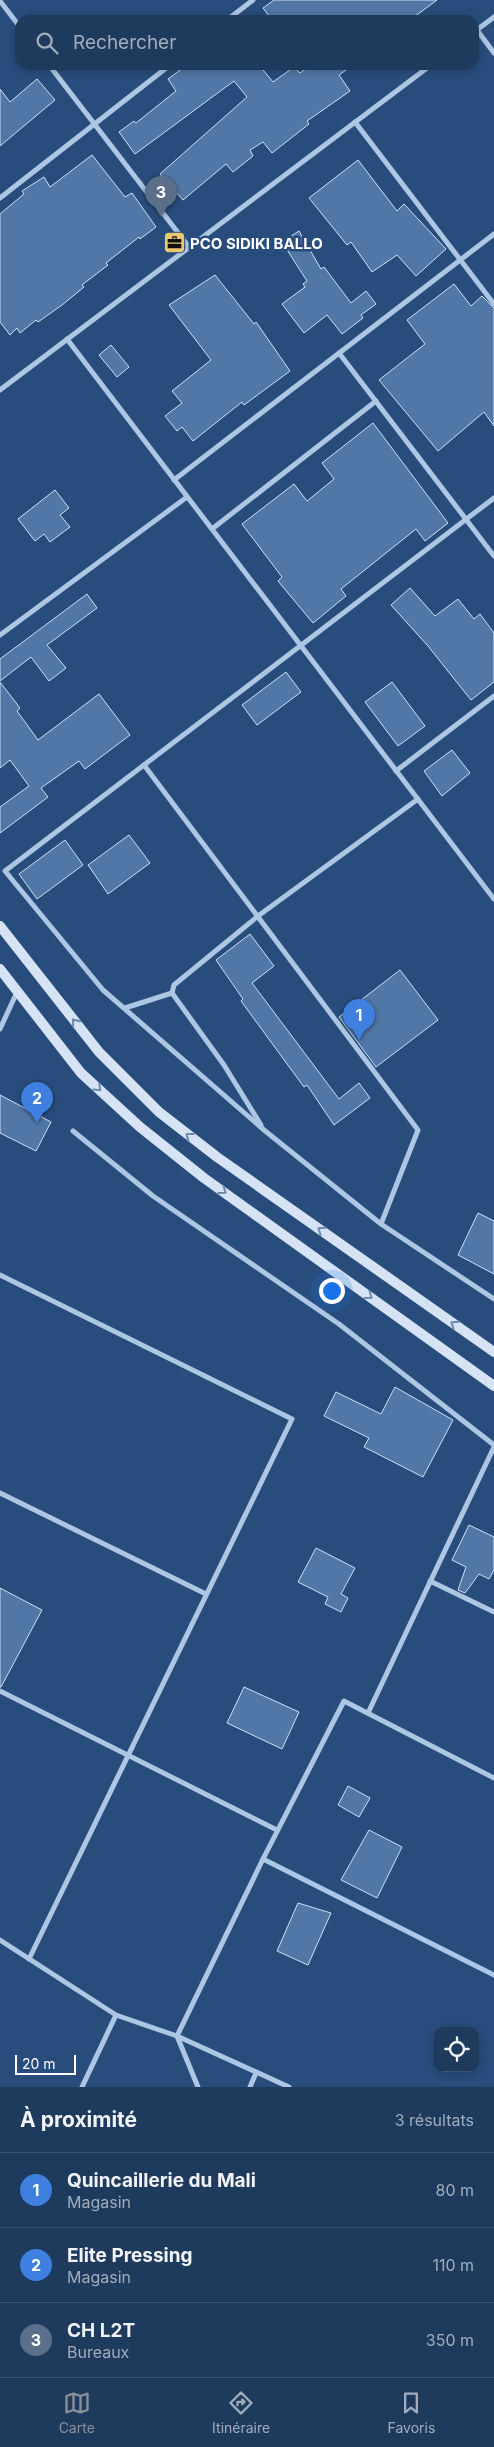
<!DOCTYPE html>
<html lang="fr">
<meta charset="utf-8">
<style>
body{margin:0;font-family:Inter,sans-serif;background:#2b4566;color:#f1f3f6}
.controls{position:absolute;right:15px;bottom:15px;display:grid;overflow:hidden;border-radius:10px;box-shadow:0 2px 8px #0003}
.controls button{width:45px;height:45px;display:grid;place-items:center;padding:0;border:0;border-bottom:1px solid #3c5472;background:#1e3a5d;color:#f1f3f6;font:25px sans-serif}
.scale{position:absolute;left:15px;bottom:12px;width:61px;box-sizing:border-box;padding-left:5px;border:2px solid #fff;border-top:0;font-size:14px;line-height:18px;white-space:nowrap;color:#fff;-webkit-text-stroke:4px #284d7c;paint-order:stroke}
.you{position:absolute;left:331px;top:1290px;width:18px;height:18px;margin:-12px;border:4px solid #fff;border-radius:50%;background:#1a73e8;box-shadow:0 0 0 8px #1a73e833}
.badge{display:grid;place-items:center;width:32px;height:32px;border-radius:50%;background:#8c9099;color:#fff;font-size:16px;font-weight:700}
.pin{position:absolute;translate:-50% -41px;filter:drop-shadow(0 1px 2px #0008)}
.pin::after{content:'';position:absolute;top:26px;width:18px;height:15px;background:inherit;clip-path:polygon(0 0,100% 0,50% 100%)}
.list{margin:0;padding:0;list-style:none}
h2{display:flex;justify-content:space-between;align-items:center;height:65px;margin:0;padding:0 20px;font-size:21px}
h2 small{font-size:16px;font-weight:400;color:#a1adbc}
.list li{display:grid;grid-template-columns:32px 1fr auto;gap:15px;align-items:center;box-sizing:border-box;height:75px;padding:0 20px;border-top:1px solid #3c5472}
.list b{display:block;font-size:19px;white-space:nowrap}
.list p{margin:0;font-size:16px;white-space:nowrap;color:#a1adbc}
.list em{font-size:16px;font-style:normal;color:#a1adbc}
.icon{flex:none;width:28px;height:28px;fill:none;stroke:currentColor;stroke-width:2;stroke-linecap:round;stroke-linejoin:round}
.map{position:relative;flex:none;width:494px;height:2087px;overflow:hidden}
.search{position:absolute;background:#1e3a5d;box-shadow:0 2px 8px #0003;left:15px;right:15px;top:15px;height:55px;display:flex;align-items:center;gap:12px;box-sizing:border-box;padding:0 18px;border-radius:15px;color:#a1adbc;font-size:19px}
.sheet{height:290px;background:#1e3a5d}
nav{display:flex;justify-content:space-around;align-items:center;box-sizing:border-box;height:70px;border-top:1px solid #3c5472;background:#1e3a5d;font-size:14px;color:#a1adbc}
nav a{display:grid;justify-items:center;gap:2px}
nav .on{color:#8c9099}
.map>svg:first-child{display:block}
.building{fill:#5077a5;stroke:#cfe0f4}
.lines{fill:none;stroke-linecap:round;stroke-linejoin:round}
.street{stroke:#adc6e4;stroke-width:5}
.secondary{stroke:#d5e3f4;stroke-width:10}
.oneway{stroke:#6d89ac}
.labels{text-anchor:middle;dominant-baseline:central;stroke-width:5;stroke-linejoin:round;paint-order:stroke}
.poi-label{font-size:15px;font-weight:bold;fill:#fff;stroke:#284d7c;text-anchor:start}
</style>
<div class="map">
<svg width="494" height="2087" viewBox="0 0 494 2087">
<rect width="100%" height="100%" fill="#284d7c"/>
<!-- building -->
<g class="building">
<polygon points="274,0 437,0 410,20 272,20 263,8"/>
<polygon points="187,65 259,65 273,82 294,67 300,73 311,65 353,65 339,75 350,91 307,121 309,124 272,153 263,142 250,150 253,156 233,172 226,164 183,200 160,174 247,97 234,81 135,154 119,132 134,121 136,123 176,91 168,79"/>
<polygon points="37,79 55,100 0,146 0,89 10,102"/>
<polygon points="92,155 125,197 132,193 156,227 140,239 139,237 106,263 108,265 82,285 84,287 62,305 38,322 36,320 20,333 17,328 10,335 0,322 0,214 24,194 22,191 44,177 50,187"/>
<polygon points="358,160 397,211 404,204 446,249 416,276 397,255 372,272 351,242 347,245 309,198"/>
<polygon points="299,231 321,269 324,267 351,303 366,291 376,304 361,315 363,318 342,334 327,315 304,333 282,304 305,287 303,284 307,281 282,242"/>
<polygon points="215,275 254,324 256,322 290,371 244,405 242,402 193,441 182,427 177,431 165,416 182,403 172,391 211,360 169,305"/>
<polygon points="454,284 471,306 482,296 494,308 494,426 484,412 438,451 379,380 425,344 407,320"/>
<polygon points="111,345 129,367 117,377 99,355"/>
<polygon points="373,423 448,523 425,541 416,529 341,589 346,596 313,623 278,581 282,577 242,524 294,484 307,501 334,479 322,463"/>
<polygon points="55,490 69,508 60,515 70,527 50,542 44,534 35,541 18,519"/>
<polygon points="410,588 435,616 458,599 474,619 480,614 494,633 494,682 471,700 428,646 391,605"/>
<polygon points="87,594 97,608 47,645 66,668 49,681 31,657 0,681 0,659"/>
<polygon points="286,672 301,692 257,725 242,705"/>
<polygon points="0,682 20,708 17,711 38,740 99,694 130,735 85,769 79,761 41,788 48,797 0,833 0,807 29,786 10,760 0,768"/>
<polygon points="392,682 425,726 398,746 365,702"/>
<polygon points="452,750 470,773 442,796 424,771"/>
<polygon points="129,835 150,863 108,894 88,865"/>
<polygon points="65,840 83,865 37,899 19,874"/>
<polygon points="250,934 274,966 252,983 339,1099 359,1083 370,1098 334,1125 307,1085 304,1087 241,1001 243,999 216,960"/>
<polygon points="400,970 438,1020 376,1067 339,1017"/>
<polygon points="0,1095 51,1122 36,1151 0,1133"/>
<polygon points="478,1213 494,1221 494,1274 458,1255"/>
<polygon points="395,1387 453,1420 423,1477 364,1447 369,1438 324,1416 336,1392 381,1414"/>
<polygon points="469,1525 494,1537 494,1570 489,1579 479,1574 465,1593 458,1590 466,1567 452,1560"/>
<polygon points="316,1548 355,1568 341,1594 348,1598 341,1612 325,1604 328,1597 298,1582"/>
<polygon points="0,1588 42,1610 1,1687 0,1687"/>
<polygon points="244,1687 299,1712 282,1749 227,1723"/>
<polygon points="348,1786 370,1798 359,1817 338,1805"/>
<polygon points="369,1830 402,1847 377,1898 341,1880"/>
<polygon points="298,1903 331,1913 308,1965 277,1951"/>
</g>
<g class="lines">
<!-- street -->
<g class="street">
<polyline points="0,1 20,27"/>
<polyline points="227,20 253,0"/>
<polyline points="477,30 494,53"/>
<polyline points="474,32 494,17"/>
<polyline points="49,65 189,247"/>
<polyline points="355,122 494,304"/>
<polyline points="0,198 170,65"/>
<polyline points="67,339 494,899"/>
<polyline points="339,353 494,556"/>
<polyline points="0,390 431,65"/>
<polyline points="174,480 494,234"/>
<polyline points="494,498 5,871 103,990 264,1130 381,1224 494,1299"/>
<polyline points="212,529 376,401"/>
<polyline points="0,635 187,497"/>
<polyline points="144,765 418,1130 381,1224"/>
<polyline points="396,771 494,696"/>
<polyline points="125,1008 172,993"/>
<polyline points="0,1029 17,992"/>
<polyline points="261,1125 224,1065 172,993 174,985 258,916 418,799"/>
<polyline points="73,1131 153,1196 339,1324 494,1445"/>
<polyline points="0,1275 292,1419 29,1959"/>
<polyline points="0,1493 206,1594"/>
<polyline points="430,1581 494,1612"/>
<polyline points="0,1691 277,1830"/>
<polyline points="368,1713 494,1447"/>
<polyline points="263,1859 494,1975"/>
<polyline points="0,1940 116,2015 177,2036 289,2087"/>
<polyline points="82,2087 116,2015"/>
<polyline points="198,2087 177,2036 263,1859 344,1701 494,1778"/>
<polyline points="250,2087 256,2073"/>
</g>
<!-- secondary -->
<g class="secondary">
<polyline points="0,926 99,1052 159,1112 217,1157 494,1352"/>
<polyline points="0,969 81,1073 140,1127 204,1178 494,1386"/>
</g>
</g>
<!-- one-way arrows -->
<defs><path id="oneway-chevron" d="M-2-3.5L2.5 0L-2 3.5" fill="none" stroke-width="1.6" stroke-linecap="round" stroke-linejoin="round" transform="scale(1.25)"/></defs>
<g class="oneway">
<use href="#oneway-chevron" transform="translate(75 1022) rotate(-128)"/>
<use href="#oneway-chevron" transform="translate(98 1088) rotate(43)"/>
<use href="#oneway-chevron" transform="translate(189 1136) rotate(-143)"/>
<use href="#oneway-chevron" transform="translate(223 1191) rotate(36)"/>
<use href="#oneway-chevron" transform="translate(321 1230) rotate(-145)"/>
<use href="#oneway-chevron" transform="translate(369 1296) rotate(36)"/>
<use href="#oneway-chevron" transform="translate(454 1324) rotate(-145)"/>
</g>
<!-- icons -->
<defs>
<symbol id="office-square" viewBox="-11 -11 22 22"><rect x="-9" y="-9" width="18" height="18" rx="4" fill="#ecc873" stroke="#284d7c"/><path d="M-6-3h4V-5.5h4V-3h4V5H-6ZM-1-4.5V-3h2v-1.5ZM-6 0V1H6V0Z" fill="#111"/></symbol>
</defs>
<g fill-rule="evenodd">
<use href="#office-square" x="162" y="230" width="25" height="25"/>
</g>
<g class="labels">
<!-- poi labels -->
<g class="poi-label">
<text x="190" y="243">PCO SIDIKI BALLO</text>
</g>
</g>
</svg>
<div class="controls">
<button><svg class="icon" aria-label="locate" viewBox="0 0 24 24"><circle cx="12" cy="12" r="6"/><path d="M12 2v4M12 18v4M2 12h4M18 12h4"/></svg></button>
</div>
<div class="scale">20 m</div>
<div class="you"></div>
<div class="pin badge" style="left:359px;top:1040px;background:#3f7fe0">1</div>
<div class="pin badge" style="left:37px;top:1123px;background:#3f7fe0">2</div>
<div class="pin badge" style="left:161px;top:217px;background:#5c6f8a">3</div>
<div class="search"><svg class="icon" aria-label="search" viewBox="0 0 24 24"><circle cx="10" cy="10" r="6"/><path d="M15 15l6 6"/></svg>Rechercher</div>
</div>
<section class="sheet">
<h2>À proximité<small>3 résultats</small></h2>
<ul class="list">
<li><span class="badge" style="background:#3f7fe0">1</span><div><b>Quincaillerie du Mali</b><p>Magasin</p></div><em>80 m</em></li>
<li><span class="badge" style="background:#3f7fe0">2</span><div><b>Elite Pressing</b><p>Magasin</p></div><em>110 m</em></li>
<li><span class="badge" style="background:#5c6f8a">3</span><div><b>CH L2T</b><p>Bureaux</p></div><em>350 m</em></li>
</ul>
</section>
<nav>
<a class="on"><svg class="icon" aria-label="map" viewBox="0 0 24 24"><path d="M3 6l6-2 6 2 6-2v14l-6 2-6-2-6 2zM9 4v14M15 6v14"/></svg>Carte</a>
<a><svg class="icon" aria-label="directions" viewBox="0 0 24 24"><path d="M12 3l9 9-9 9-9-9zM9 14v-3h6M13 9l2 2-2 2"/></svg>Itinéraire</a>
<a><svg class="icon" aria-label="saved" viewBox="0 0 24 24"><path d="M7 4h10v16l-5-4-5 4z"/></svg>Favoris</a>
</nav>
